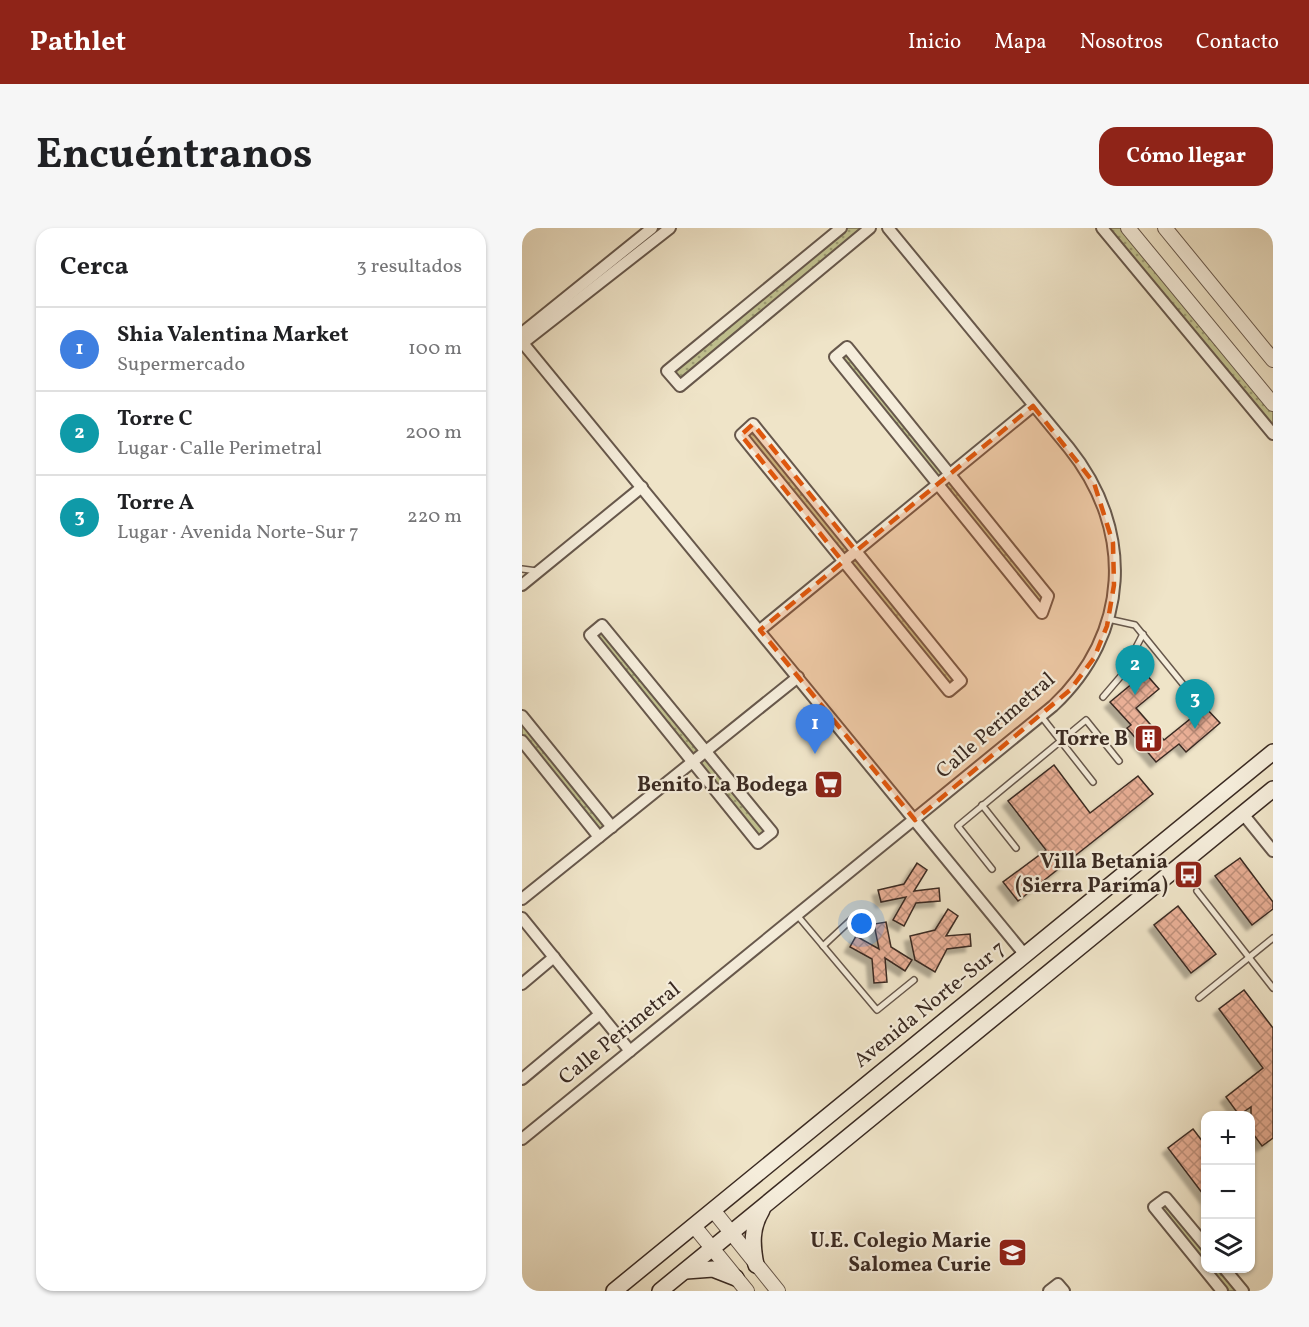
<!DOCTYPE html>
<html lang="es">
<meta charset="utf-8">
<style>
body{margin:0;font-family:Vollkorn,serif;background:#f6f6f6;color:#202124}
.controls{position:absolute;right:18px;bottom:18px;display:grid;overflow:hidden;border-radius:12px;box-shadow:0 2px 4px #0004}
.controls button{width:54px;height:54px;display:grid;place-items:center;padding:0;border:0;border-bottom:2px solid #e0e0e0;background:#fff;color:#202124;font:30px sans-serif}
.you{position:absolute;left:340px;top:696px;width:21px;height:21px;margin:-15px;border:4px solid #fff;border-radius:50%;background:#1a73e8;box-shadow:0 0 0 9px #1a73e833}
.badge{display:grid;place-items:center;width:39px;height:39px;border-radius:50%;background:#8f2418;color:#fff;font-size:20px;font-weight:700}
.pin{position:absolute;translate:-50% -50px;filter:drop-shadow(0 2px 3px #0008)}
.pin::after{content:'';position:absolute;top:32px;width:21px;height:18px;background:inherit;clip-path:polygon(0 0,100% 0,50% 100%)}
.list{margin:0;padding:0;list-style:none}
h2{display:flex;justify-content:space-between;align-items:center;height:78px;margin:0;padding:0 24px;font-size:26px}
h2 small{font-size:20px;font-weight:400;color:#757577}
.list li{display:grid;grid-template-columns:39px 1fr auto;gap:18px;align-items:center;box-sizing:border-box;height:84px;padding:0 24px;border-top:2px solid #e0e0e0}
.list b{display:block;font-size:22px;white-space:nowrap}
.list p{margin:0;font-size:20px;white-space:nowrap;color:#757577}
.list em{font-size:20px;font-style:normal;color:#757577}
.icon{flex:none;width:33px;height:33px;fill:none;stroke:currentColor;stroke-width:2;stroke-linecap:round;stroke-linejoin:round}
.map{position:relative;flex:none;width:751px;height:1063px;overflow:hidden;border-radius:18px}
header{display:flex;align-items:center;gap:36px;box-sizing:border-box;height:84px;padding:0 30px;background:#8f2418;color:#fff}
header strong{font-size:28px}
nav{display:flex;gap:33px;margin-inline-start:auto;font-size:21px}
.intro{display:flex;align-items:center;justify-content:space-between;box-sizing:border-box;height:144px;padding:0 36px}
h1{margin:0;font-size:42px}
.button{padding:15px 27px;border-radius:18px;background:#8f2418;color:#fff;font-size:21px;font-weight:700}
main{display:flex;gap:36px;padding:0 36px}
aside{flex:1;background:#fff;border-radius:18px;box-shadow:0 2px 4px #0004}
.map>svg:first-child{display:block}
.grass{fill:url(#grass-dots);stroke:#7e7659;stroke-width:1.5}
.building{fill:url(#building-cross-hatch);stroke:#3a2a22;stroke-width:1.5;filter:url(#shadow)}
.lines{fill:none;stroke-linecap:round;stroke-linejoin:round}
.service-casing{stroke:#67584c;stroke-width:8}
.minor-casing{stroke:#67584c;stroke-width:14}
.tertiary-casing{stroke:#67584c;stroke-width:16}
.secondary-casing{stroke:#3a2a22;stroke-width:18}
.service{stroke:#f5eddb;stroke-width:5}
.minor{stroke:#f5eddb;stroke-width:10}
.tertiary{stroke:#f5eddb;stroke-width:14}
.secondary{stroke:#f5eddb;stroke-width:15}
.marked{fill:#df570d;fill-opacity:0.2;stroke:#df570d;stroke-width:4.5;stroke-dasharray:12 8;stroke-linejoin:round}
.labels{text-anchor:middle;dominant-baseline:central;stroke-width:4.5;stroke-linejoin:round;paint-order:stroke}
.street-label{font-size:21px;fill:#3a2a22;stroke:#f5eddb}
.poi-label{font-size:21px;font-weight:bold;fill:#3a2a22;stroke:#f5eddb;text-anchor:end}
</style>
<header>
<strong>Pathlet</strong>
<nav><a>Inicio</a><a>Mapa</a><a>Nosotros</a><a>Contacto</a></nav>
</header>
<div class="intro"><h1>Encuéntranos</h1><a class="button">Cómo llegar</a></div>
<main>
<aside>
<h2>Cerca<small>3 resultados</small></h2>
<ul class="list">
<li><span class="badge" style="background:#3f7fe0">1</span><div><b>Shia Valentina Market</b><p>Supermercado</p></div><em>100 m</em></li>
<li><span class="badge" style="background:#0f9aa8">2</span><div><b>Torre C</b><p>Lugar · Calle Perimetral</p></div><em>200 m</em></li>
<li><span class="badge" style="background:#0f9aa8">3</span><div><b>Torre A</b><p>Lugar · Avenida Norte-Sur 7</p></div><em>220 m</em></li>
</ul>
</aside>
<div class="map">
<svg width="751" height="1063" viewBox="0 0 751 1063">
<defs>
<pattern id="grass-dots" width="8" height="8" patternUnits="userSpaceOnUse" patternTransform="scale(1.5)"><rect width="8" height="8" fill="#c1c290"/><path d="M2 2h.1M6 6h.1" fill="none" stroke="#9e9e75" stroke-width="1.8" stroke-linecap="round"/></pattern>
<pattern id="building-cross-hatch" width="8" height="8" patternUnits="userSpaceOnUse" patternTransform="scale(1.5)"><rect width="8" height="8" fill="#e9af96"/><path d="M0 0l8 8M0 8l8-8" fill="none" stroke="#be8f7a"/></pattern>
<filter id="shadow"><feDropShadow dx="-5.5" dy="5.5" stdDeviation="1.5" flood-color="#0004"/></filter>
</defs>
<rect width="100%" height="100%" fill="#efe4c8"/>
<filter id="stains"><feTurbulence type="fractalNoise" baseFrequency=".00333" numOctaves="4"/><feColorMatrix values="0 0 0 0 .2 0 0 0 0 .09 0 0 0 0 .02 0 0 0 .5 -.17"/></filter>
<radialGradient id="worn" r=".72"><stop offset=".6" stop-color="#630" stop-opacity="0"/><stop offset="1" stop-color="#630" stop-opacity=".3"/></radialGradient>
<!-- grass -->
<g class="grass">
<polygon points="319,0 348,0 158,158 145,143"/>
<polygon points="580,0 606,0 751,176 751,206"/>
<polygon points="325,119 526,368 520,385 313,129"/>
<polygon points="231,196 439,453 427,463 219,207"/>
<polygon points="80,397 250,604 236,615 68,407"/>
<polygon points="0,488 90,599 77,609 0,513"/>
<polygon points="644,970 683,1018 684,1040 702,1041 721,1063 700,1063 632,979"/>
</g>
<!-- building -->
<g class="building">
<polygon points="623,445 637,461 614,480 642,512 683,479 698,495 664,524 657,516 634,534 605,500 609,497 588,474"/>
<polygon points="532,537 568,585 616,548 631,566 496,673 481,654 524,622 486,573"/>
<polygon points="718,630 751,674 751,681 730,697 693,648"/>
<polygon points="395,635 405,642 392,663 417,660 418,673 394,675 382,698 371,692 384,669 359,674 356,662 382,656"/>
<polygon points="656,678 694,726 669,745 632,697"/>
<polygon points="426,681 436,688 424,708 448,706 449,718 425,721 413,744 393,732 388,708 413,702"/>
<polygon points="364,694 369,719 390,732 383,743 363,730 365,754 352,755 350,731 328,719 334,708 357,721 352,696"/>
<polygon points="722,762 751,800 751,910 740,918 729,903 729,879 717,887 704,869 741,840 697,781"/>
<polygon points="671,901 684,918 684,970 646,920"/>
</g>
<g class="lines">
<defs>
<g id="service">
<polyline points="0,341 15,343"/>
<polyline points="586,391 613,397 673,471"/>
<polyline points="581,469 599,448 621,406"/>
<polyline points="519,488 571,554"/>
<polyline points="460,577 494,620"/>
<polyline points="470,641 436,598 564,492 597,533"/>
<polyline points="675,663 751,760"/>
<polyline points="275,687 355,782 392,752"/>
<polyline points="301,718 332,689"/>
<polyline points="677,770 751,710"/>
</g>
<g id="minor">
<polyline points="319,0 145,143 158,158 348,0"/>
<polyline points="580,0 751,206"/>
<polyline points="0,105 130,0"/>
<polyline points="0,114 503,727"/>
<polyline points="1,115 148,0"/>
<polygon points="325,119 526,368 520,385 313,129"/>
<polygon points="231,196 439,453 427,463 219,207"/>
<polyline points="0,357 120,259"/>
<polygon points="80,397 250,604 236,615 68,407"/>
<polyline points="238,402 511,178"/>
<polyline points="0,488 90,599"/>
<polyline points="0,513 77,609"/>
<polyline points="721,586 751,623"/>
<polyline points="0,671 276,449"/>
<polyline points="0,690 108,823"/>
<polyline points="0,756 32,729"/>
<polyline points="0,851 78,786"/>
<path d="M0 911 531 478C608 406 613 302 547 220L366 0"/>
<polyline points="684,1018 644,970 632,979 700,1063"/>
<polyline points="702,1040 721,1063"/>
<polyline points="527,1063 536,1056 542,1063"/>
</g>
<g id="tertiary">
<polyline points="606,0 751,176"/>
<polyline points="643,0 751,132"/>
<polyline points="191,982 256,1063"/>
<polyline points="172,998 225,1063"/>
</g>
<g id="secondary">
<path d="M234 1037C230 1017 229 1000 240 982"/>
<polyline points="164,1043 191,1041 214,1050"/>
<polyline points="92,1063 751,524"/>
<polyline points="138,1063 751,561"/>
</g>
</defs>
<!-- service casing -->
<use href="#service" class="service-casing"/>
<!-- minor casing -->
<use href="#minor" class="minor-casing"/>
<!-- tertiary casing -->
<use href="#tertiary" class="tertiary-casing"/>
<!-- secondary casing -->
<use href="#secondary" class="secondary-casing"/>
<!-- service -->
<use href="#service" class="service"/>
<!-- minor -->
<use href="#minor" class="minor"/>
<!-- tertiary -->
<use href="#tertiary" class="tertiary"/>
<!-- secondary -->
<use href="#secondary" class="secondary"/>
</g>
<!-- marked area -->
<path class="marked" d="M511 178 572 255 591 315 592 357 585 398 572 430 548 462 393 592 238 402 321 334 219 207 231 196 334 323Z"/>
<!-- icons -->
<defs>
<symbol id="building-square" viewBox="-11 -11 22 22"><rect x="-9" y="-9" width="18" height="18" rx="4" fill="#8f2418" stroke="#f5eddb"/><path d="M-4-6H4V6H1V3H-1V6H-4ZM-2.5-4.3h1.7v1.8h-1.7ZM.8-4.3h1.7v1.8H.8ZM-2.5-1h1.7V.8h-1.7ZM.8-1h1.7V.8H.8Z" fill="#fff"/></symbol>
<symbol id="supermarket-square" viewBox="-11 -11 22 22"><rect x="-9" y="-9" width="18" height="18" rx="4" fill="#8f2418" stroke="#f5eddb"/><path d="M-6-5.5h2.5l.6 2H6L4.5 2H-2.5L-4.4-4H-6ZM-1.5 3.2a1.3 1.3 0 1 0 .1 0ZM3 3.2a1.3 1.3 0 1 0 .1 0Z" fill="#fff"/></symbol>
<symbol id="bus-square" viewBox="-11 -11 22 22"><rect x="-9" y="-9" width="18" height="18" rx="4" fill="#8f2418" stroke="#f5eddb"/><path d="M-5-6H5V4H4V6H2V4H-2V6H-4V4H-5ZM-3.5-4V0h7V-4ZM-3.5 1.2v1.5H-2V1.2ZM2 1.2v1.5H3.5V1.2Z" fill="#fff"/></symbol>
<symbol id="school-square" viewBox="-11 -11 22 22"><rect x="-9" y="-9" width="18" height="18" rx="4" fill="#8f2418" stroke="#f5eddb"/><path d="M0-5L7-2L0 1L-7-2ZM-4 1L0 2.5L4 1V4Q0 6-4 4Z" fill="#fff"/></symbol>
</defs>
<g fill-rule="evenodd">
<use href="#building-square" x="610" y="494" width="33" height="33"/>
<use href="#supermarket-square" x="290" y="540" width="33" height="33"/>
<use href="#bus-square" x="650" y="630" width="33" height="33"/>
<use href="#school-square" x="474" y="1008" width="33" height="33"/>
</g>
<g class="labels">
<!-- street labels -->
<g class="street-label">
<text transform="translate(474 498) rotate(-41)">Calle Perimetral</text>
<text transform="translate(408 777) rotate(-39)">Avenida Norte-Sur 7</text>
<text transform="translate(98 806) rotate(-39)">Calle Perimetral</text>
</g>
<!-- poi labels -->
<g class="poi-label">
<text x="606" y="511">Torre B</text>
<text x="286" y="557">Benito La Bodega</text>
<text x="646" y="634">Villa Betania<tspan x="646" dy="24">(Sierra Parima)</tspan></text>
<text x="469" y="1013">U.E. Colegio Marie<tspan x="469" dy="24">Salomea Curie</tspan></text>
</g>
</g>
<rect width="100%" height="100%" filter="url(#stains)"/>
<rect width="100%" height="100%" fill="url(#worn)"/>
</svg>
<div class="controls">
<button>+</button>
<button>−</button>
<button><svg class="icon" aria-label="layers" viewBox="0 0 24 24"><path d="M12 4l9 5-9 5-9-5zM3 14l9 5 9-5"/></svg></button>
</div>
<div class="you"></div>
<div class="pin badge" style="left:293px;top:526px;background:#3f7fe0">1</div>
<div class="pin badge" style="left:613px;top:467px;background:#0f9aa8">2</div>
<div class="pin badge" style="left:673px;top:501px;background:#0f9aa8">3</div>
</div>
</main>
